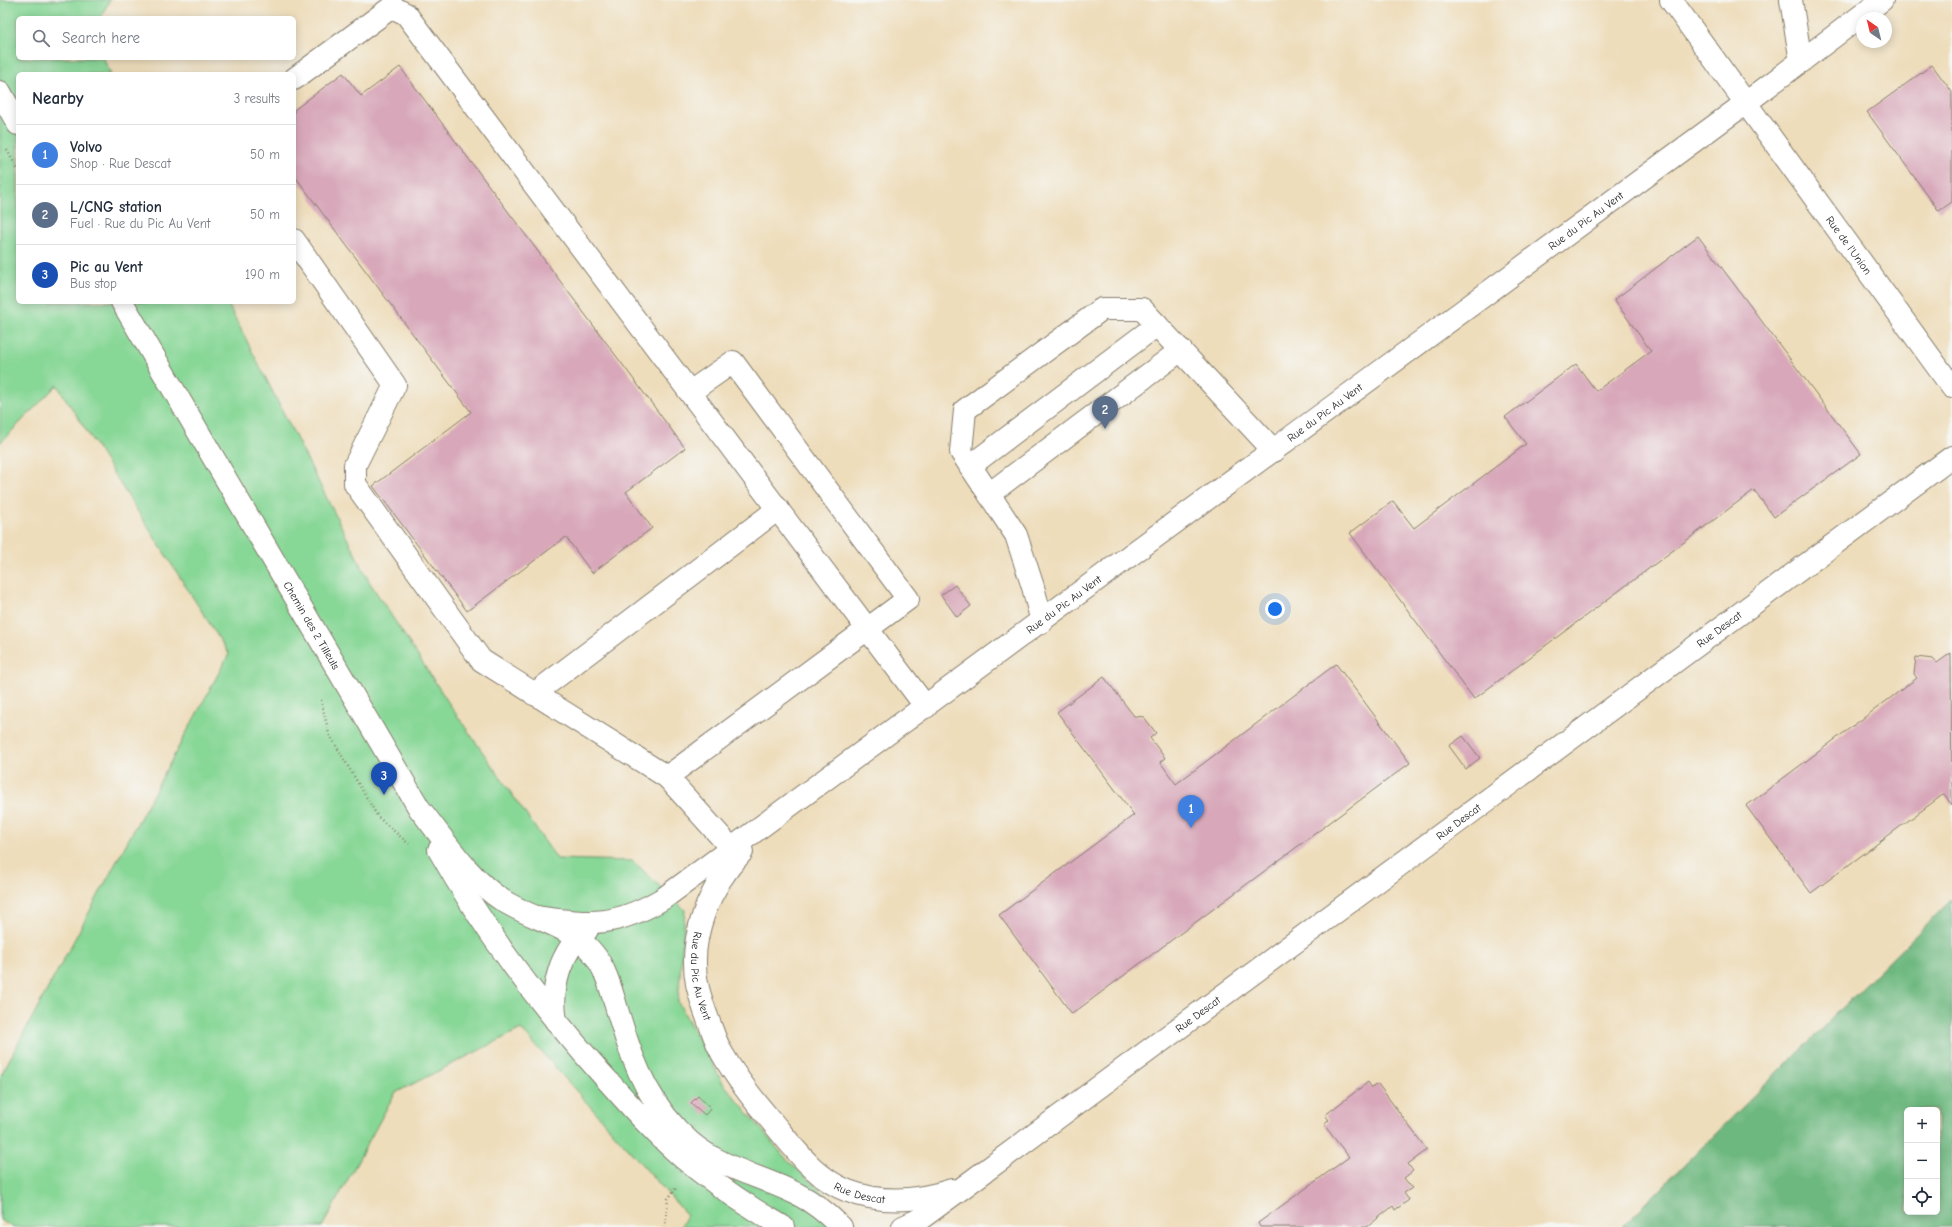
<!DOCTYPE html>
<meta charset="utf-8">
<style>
body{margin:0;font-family:"Comic Neue",sans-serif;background:#f6f6f7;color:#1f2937}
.controls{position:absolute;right:12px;bottom:12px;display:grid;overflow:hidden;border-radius:6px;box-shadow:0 2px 10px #0003}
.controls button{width:36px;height:36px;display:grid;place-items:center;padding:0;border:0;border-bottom:1px solid #e0e1e3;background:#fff;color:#1f2937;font:20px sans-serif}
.compass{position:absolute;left:1856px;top:12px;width:36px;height:36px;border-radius:50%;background:#fff;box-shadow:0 2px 10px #0003;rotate:325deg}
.you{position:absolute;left:1275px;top:609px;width:14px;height:14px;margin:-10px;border:3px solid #fff;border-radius:50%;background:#1a73e8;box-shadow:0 0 0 6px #1a73e833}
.badge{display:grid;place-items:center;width:26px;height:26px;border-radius:50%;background:#c8321e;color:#fff;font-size:13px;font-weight:700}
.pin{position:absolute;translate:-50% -33px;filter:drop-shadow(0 1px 2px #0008)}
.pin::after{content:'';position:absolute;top:21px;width:14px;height:12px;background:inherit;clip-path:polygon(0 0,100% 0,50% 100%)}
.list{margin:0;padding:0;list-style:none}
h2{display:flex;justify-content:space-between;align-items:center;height:52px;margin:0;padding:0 16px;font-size:17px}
h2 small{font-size:13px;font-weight:400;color:#747a83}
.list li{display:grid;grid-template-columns:26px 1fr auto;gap:12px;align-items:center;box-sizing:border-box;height:60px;padding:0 16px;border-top:1px solid #e0e1e3}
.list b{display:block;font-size:15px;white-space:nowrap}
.list p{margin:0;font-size:13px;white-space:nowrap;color:#747a83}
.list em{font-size:13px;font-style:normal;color:#747a83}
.icon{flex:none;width:22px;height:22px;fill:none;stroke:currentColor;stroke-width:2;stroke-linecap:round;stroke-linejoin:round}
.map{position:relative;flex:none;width:1952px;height:1227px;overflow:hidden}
.search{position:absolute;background:#fff;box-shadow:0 2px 10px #0003;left:16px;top:16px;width:280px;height:44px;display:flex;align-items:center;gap:10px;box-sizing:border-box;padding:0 14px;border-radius:6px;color:#747a83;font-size:15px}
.panel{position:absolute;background:#fff;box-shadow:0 2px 10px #0003;left:16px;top:72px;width:280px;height:232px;border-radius:6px}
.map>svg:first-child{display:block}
.green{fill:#87d796;stroke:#527a59}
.forest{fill:#6db87f;stroke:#446a4e;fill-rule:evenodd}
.building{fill:#d8a8ba}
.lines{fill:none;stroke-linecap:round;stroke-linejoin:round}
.minor-casing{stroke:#857c6c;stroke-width:24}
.path{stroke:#857c6c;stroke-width:2.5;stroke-dasharray:1 3;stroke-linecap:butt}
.minor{stroke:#fff;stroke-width:22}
.labels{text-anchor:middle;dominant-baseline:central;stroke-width:3;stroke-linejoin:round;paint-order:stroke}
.street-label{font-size:11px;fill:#1c1c1c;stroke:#f6f6f2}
</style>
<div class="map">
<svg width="1952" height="1227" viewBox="0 0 1952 1227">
<rect width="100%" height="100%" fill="#f6f6f2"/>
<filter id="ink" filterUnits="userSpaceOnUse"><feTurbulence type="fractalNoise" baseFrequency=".025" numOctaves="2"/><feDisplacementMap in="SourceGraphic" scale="8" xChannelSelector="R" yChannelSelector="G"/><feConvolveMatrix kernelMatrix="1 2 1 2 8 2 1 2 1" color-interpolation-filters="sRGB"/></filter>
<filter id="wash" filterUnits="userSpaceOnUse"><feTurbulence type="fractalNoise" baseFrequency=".012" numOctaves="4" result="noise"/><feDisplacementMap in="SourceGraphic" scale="16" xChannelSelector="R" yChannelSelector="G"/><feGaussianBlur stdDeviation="0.9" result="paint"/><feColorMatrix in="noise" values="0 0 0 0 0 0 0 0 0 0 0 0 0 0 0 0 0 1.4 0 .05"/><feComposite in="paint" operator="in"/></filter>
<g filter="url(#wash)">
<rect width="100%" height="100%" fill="#edb"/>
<!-- green -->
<polygon class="green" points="0,0 110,0 100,18 18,18 18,58 103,58 111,74 18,74 18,302 227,302 370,583 454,711 557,859 633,861 685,910 678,1002 723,1083 788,1161 861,1227 681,1227 687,1215 521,1029 395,1093 322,1227 12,1227 0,1220 0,1077 229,654 57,385 0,443"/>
<!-- forest -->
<path class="forest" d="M1952 899V1227H1622ZM1907 1110H1937V1212H1907Z"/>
<g id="blocks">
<!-- building -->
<g class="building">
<polygon points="1932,65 1952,92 1952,202 1939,211 1867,112"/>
<polygon points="400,67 685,448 626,492 652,528 592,573 566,537 467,611 373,486 471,412 294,175 294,110 343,73 361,96"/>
<polygon points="1698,236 1861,454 1774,517 1754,490 1474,699 1350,533 1393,501 1414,528 1526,444 1505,417 1576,364 1596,391 1651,351 1614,300"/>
<polygon points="955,585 971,606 957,617 941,595"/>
<polygon points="1951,653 1952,805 1944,794 1811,893 1746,806 1917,678 1914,674 1916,657 1933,659 1937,663"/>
<polygon points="1336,664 1410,763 1072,1014 999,915 1134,815 1057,712 1104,677 1134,716 1144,717 1156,733 1150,738 1165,758 1160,762 1176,784"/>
<polygon points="1463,736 1480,758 1466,769 1449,746"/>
<polygon points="1368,1082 1372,1088 1378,1084 1427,1150 1408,1164 1413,1171 1404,1178 1412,1188 1404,1193 1409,1200 1395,1210 1393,1206 1367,1227 1260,1227 1258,1223 1349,1157 1324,1125 1329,1120 1325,1115"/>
<polygon points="698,1096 711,1108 705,1115 691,1103"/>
</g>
</g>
</g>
<g filter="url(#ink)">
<use href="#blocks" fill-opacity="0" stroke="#857c6c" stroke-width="1"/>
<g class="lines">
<defs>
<g id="minor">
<path id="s1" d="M1671 0 1952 387"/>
<polyline points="1791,0 1801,62"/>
<polyline points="294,79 392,7 406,14 926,707"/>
<polyline points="0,92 18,124"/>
<polyline points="294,240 395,385 355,465 355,484 481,660 667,777 732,849"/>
<path id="s2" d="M122 302 419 808C444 839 468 878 502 900 531 919 570 925 593 953 608 971 613 998 620 1019 634 1067 652 1109 690 1142 722 1169 762 1176 799 1195 815 1203 828 1214 841 1227"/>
<polyline points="970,466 1157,325"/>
<polyline points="989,494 1181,350"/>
<polyline points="1042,622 1033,587 1016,535 961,452 965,410 1102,309 1142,309 1274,451"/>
<polyline points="534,694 778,509"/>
<polyline points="667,777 908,599 733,362 690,392"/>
<path d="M439 850C485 932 537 1001 599 1071 626 1101 653 1132 683 1158 706 1177 730 1194 755 1210 764 1216 774 1221 783 1227"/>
<path id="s3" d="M742 852C710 886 688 936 697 984 700 997 704 1009 709 1022 713 1033 717 1045 723 1055 737 1079 755 1102 773 1123 794 1148 816 1179 848 1191 882 1204 918 1201 952 1190"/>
<path id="s4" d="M536 917C591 924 614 928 664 898L1747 102 1882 0"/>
<path d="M556 1021C550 988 560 951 587 930"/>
<path id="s5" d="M903 1227 920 1219 965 1186 1952 457"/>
</g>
</defs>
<!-- minor casing -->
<use href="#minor" class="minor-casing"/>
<!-- path -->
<g class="path">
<polyline points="7,150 18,170"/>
<polyline points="321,700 329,734 378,817 409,844"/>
<polyline points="665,1227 668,1199 676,1188"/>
</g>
<!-- minor -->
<use href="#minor" class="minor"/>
</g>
</g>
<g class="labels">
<!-- street labels -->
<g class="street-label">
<text stroke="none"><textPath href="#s4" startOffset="1277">Rue du Pic Au Vent</textPath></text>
<text stroke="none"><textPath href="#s1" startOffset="303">Rue de l'Union</textPath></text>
<text stroke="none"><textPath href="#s4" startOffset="953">Rue du Pic Au Vent</textPath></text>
<text stroke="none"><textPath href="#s4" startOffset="629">Rue du Pic Au Vent</textPath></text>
<text stroke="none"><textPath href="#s2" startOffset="375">Chemin des 2 Tilleuls</textPath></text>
<text stroke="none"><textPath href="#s5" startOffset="1012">Rue Descat</textPath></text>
<text stroke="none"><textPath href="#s5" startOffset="688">Rue Descat</textPath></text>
<text stroke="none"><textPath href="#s3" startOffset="137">Rue du Pic Au Vent</textPath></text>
<text stroke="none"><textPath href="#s5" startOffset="364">Rue Descat</textPath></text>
<text stroke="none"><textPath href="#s3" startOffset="419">Rue Descat</textPath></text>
</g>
</g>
</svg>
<div class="controls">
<button>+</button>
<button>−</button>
<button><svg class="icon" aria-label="locate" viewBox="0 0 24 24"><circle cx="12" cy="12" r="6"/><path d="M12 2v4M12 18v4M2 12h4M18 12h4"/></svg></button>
</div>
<svg class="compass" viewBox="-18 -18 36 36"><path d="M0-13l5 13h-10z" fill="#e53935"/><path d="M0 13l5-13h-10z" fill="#747a83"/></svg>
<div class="you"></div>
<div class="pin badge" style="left:1191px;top:828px;background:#3f7fe0">1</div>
<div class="pin badge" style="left:1105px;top:429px;background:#5c6f8a">2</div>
<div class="pin badge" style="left:384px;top:795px;background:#1a4fb4">3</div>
<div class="search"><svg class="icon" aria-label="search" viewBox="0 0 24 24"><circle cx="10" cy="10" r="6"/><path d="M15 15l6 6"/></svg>Search here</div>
<section class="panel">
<h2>Nearby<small>3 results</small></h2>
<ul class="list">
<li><span class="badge" style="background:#3f7fe0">1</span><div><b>Volvo</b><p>Shop · Rue Descat</p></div><em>50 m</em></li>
<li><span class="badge" style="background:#5c6f8a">2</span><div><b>L/CNG station</b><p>Fuel · Rue du Pic Au Vent</p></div><em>50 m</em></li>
<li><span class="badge" style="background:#1a4fb4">3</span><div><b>Pic au Vent</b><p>Bus stop</p></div><em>190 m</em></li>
</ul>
</section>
</div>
